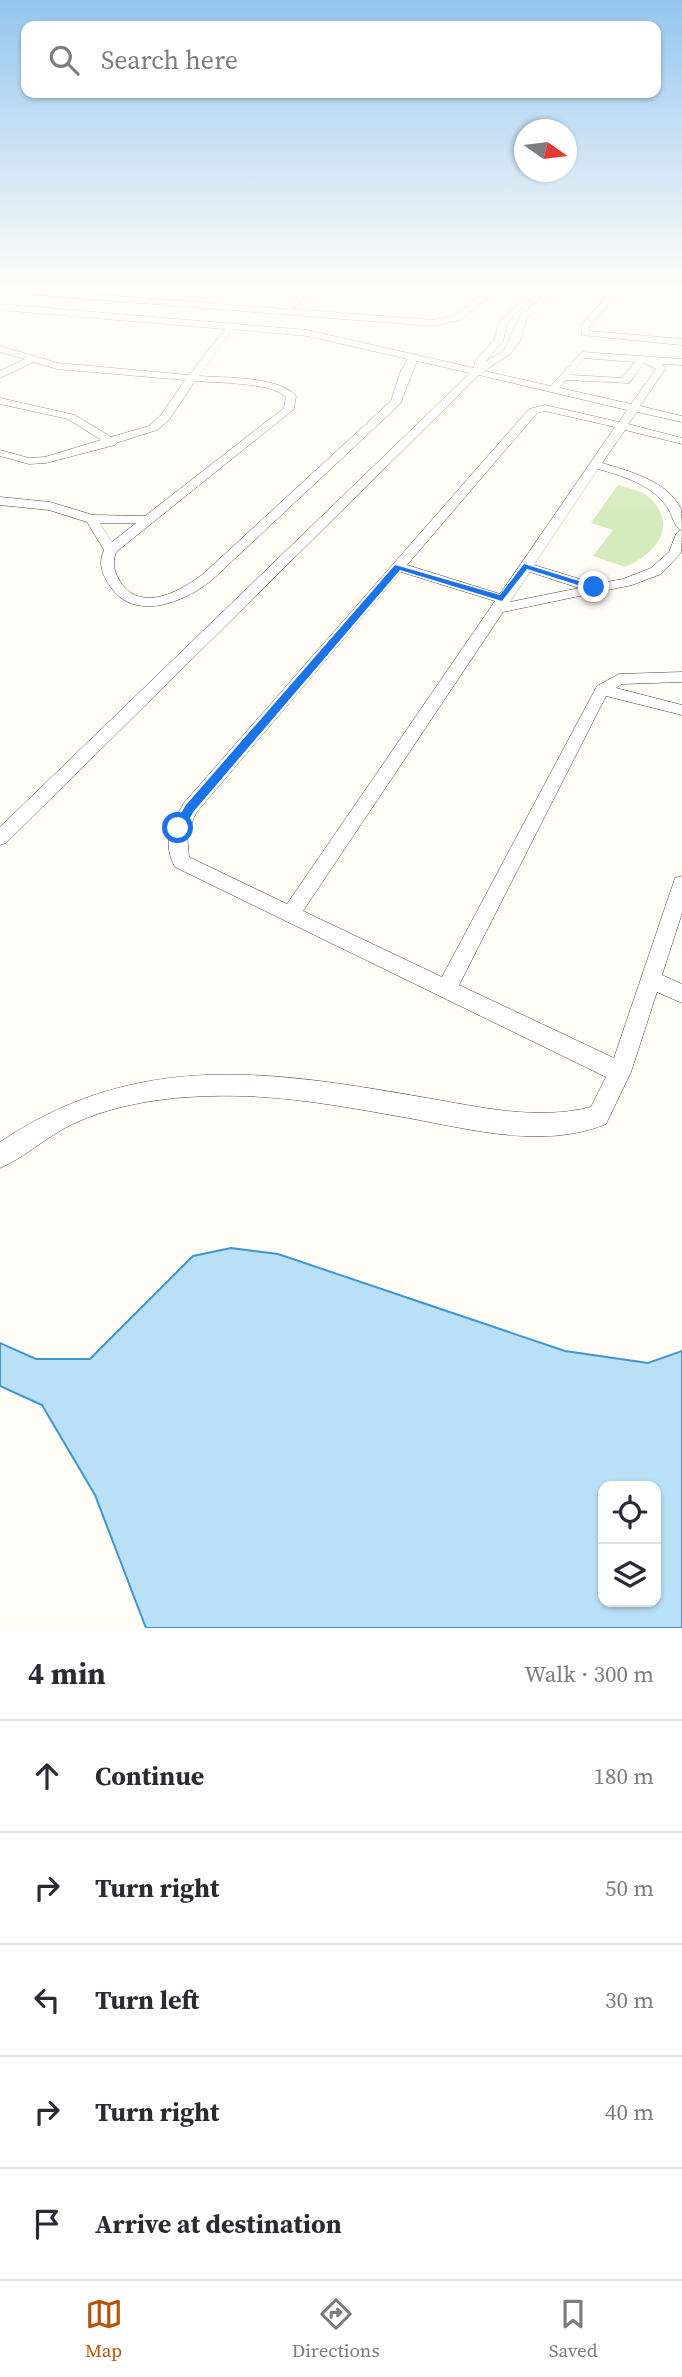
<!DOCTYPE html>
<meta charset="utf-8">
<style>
body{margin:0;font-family:"Source Serif 4",serif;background:#f2f2f3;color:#2b2b33}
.controls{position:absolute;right:21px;bottom:21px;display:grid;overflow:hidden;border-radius:14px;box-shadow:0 2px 5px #0004}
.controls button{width:63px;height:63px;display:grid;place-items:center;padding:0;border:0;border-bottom:2px solid #e1e1e2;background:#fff;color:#2b2b33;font:35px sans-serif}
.compass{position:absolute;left:514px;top:119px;width:63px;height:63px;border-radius:50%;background:#fff;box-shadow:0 2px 5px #0004;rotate:104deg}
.stop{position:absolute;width:21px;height:21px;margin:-16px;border:5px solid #1a73e8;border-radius:50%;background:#fff}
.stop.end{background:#1a73e8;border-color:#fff;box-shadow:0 2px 7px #0008}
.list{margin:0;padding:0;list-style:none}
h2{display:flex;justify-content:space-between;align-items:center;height:91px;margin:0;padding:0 28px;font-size:30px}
h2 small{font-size:23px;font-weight:400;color:#7c7c81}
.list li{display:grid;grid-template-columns:46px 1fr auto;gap:21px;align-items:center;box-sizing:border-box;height:112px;padding:0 28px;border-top:2px solid #e1e1e2}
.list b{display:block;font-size:26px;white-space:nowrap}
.list em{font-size:23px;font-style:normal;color:#7c7c81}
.icon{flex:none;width:38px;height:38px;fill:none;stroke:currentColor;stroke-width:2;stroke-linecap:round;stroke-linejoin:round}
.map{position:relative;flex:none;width:682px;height:1628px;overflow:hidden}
.search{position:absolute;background:#fff;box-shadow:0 2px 5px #0004;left:21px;right:21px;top:21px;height:77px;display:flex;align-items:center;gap:18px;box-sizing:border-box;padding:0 24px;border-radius:14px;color:#7c7c81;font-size:26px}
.sheet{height:651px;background:#fff}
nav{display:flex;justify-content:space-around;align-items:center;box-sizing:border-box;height:98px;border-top:2px solid #e1e1e2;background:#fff;font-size:19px;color:#7c7c81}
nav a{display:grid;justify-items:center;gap:4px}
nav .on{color:#b45309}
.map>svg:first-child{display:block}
.green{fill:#d5ebbd}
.water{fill:#b9e0f7;stroke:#3f96cf;stroke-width:2;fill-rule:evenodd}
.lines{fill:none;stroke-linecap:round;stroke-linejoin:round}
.minor-casing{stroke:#444;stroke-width:1}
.minor{fill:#fff;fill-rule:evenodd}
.route{fill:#1a73e8}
</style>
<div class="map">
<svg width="682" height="1628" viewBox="0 0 682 1628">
<rect width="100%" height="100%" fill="#fffdf5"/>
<!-- green -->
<path class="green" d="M618 485C629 488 644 491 652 500 679 529 652 556 625 567L593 556 613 530 591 523Z"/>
<!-- water -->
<path class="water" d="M231 1248 278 1254 565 1351 648 1363 682 1351V1628H146L95 1495 42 1405 0 1386V1343L36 1359H90L193 1256ZM603 1486H656V1602H603Z"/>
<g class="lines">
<defs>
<g id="minor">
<path d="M0 287 284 309C296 295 311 287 330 287L301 300 293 309 433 320 454 316 492 287H501L460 320 433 326 0 292Z"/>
<path d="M553 287H561L527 319 520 341 510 354 484 371 551 386 582 352 682 359V365L662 364 666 368 640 406 682 416V422L637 412 628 424 682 438V444L625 430 602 463C629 471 668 481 681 509 682 520 682 541 681 553L661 574 632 585 503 612 303 911 442 977 597 686 619 674 682 672V682L622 684 616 688 682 705V715L606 696 459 985 614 1058 673 884 675 878 682 876V913L662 975 682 984V1003L657 992 631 1072 606 1124C541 1151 463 1127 397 1116 336 1105 274 1094 212 1096 163 1097 107 1105 63 1129 42 1141 23 1158 0 1168V1142C139 1049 272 1071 427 1098 480 1107 537 1121 591 1107L606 1077 175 867C162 844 171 824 184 803L529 409 545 405 619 422 627 410 479 375 6 843 0 845V827L470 373 417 361 400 404 212 580C185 602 134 623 110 586 102 574 98 564 104 550L87 522 49 510 0 505V497L50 502 93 515 145 516 284 408 286 397C271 382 216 383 195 381L169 420 157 430 116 443 115 445 46 463 29 464 0 456V450L29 458 45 457 101 440 68 419 0 404V398L75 415 111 437 149 426 161 415 185 380 57 369 34 362 0 378V371L25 359 0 352V346L58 363 189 375 225 329 0 310V304L307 330 474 368 475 361 494 340 499 322 522 298H528V302L507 323 503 341 485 362 504 350 520 316ZM233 329 307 336 408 359 401 370 391 401 203 574C181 591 142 613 121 583 114 572 112 564 116 552L294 409 296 396C279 376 225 378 199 376ZM584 358 635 362 622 378 571 375ZM644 363 656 369 631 404 560 388 566 380 629 383ZM545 411 615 427 500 594 407 565 537 413ZM598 469C623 476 652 485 667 507 673 515 673 526 681 530L676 534 669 552 651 568 623 579 596 584 534 565ZM100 523H136L112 542ZM401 572 495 601 287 904 189 857 187 834 196 813ZM530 572 579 588 510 602Z"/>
<polygon points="616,287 624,287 589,327 589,331 682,339 682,345 582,335 581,325"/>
</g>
</defs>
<!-- minor casing -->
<use href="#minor" class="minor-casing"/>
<!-- minor -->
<use href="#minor" class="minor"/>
</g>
<!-- sky -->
<linearGradient id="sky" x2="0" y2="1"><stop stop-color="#95c6ee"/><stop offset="0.56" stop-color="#fffefa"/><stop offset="1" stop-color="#fffefa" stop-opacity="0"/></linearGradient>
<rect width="682" height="514" fill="url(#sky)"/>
<!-- route -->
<polygon class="route" points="524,564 598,587 594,590 527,569 502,601 400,570 194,811 182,831 174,831 172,828 186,805 395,565 500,595"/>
</svg>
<div class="controls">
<button><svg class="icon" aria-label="locate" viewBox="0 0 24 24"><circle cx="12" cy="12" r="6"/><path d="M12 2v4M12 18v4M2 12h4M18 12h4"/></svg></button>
<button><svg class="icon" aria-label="layers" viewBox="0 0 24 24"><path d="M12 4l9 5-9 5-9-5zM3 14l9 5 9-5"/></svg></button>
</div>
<svg class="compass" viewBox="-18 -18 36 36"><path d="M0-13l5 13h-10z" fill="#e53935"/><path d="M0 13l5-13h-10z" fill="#7c7c81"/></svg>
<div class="stop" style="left:178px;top:828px"></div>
<div class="stop end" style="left:594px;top:587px"></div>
<div class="search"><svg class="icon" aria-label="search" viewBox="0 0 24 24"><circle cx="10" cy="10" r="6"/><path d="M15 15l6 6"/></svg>Search here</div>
</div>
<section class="sheet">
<h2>4 min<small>Walk · 300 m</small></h2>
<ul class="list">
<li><svg class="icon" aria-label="ahead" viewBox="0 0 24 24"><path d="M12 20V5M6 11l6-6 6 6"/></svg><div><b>Continue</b></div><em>180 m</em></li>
<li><svg class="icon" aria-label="right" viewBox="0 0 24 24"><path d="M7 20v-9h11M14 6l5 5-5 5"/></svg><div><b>Turn right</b></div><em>50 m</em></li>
<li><svg class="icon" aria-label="left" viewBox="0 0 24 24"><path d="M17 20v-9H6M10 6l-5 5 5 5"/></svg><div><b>Turn left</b></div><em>30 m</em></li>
<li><svg class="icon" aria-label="right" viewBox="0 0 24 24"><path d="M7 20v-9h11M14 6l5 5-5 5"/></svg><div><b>Turn right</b></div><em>40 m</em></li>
<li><svg class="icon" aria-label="arrive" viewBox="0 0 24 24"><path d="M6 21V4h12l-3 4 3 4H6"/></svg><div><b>Arrive at destination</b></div></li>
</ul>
</section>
<nav>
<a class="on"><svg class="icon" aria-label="map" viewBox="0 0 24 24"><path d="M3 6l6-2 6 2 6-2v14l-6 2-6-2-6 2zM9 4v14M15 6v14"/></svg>Map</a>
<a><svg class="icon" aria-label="directions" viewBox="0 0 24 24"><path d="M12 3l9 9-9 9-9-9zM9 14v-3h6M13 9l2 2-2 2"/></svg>Directions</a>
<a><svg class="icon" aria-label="saved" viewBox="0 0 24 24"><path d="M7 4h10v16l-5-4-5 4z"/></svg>Saved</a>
</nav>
